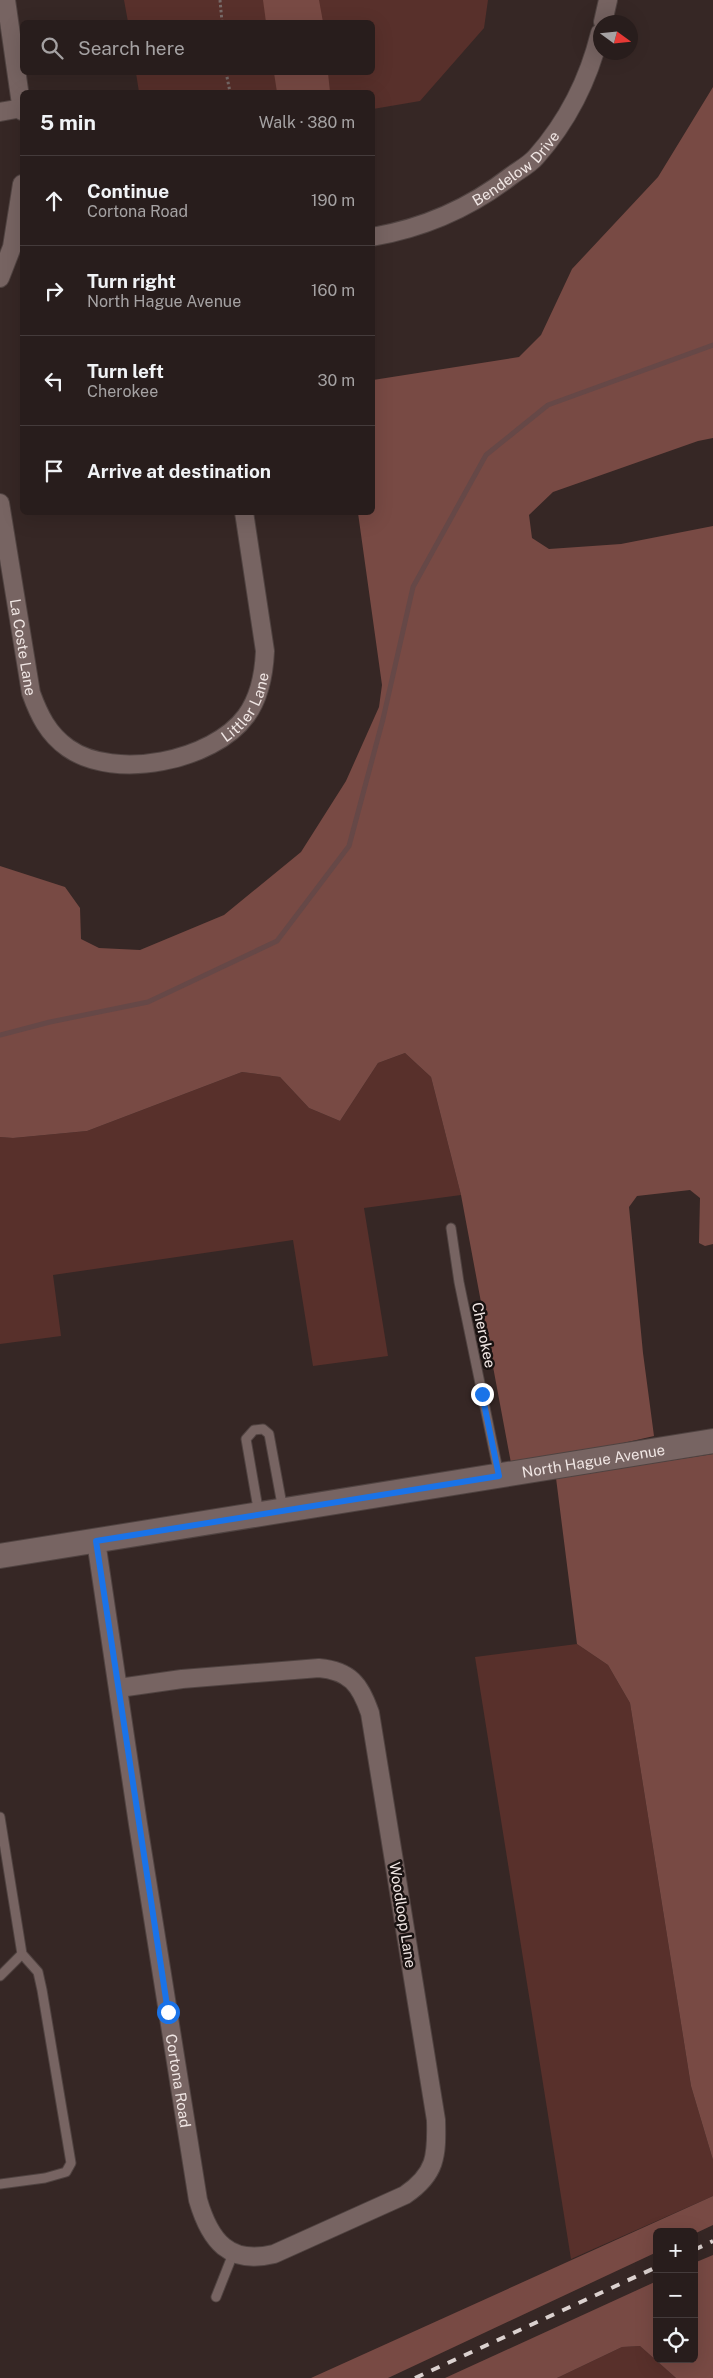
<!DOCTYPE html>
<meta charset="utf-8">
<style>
body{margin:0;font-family:"Public Sans",sans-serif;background:#342a29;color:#f1f3f6}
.controls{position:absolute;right:15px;bottom:15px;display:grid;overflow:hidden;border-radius:8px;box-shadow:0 5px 20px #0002}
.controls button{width:45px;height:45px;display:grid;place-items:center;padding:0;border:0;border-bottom:1px solid #443b3b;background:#281d1c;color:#f1f3f6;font:25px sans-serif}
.compass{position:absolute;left:593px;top:15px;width:45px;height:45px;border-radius:50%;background:#281d1c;box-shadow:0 5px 20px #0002;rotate:105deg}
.stop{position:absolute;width:15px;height:15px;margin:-11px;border:4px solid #1a73e8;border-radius:50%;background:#fff}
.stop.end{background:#1a73e8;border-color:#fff;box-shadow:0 1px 5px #0008}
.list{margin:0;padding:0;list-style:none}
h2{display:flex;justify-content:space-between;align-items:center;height:65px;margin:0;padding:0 20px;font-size:21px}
h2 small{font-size:16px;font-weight:400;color:#a5a2a3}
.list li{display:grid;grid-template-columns:32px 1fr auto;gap:15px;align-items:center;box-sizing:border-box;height:90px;padding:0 20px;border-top:1px solid #443b3b}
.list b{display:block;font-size:19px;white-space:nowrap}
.list p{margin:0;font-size:16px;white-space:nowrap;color:#a5a2a3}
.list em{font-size:16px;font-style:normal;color:#a5a2a3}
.icon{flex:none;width:28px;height:28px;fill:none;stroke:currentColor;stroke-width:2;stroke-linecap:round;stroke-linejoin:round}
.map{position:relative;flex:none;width:713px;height:2378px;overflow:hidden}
.search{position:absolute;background:#281d1c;box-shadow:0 5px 20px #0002;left:20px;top:20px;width:355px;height:55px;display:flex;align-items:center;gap:12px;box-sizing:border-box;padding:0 18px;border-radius:8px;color:#a5a2a3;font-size:19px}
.panel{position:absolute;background:#281d1c;box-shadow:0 5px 20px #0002;left:20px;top:90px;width:355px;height:425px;border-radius:8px}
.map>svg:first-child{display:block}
.green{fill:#58302b}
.forest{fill:#784a44}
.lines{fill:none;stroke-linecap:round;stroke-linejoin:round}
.stream{stroke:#664847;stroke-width:5}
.lane-casing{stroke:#504341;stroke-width:11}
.street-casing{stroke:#504341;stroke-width:20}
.secondary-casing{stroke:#504341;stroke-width:26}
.path{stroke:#786b69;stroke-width:3;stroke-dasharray:2.5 2.5;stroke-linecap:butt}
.lane{stroke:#776462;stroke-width:9}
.street{stroke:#776462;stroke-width:18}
.secondary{stroke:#776462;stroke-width:24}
.rail{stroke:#dbd1cf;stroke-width:4;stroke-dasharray:9 9;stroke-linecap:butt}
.route{stroke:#1a73e8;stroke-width:6}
.labels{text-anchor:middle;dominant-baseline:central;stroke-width:5;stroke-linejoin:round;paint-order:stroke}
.street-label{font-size:15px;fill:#f0e6e4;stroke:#191211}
</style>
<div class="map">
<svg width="713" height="2378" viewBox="0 0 713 2378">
<rect width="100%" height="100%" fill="#362725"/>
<!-- green -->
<g class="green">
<polygon points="124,0 488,0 484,28 420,101 373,109 372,92 139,92 136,73 372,72 372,22 128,22"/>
<polygon points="405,1053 431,1077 461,1195 364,1208 388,1356 313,1366 293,1240 53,1275 61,1336 0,1344 0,1137 13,1138 87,1131 242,1072 280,1077 309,1108 340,1121 378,1063"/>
<polygon points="577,1644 608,1665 630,1703 691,2086 713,2160 713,2196 571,2259 475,1657"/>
<polygon points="640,2346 676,2378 557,2378 622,2347"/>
</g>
<!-- forest -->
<g class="forest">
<polygon points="263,0 319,0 323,22 266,22"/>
<polygon points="274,73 328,73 330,92 277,92"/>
<polygon points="713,87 713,438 698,441 553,492 529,515 532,538 549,549 621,544 713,526 713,1244 705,1246 699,1243 700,1198 690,1190 637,1196 629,1207 643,1353 654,1436 553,1459 511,1463 461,1195 431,1077 405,1053 378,1063 340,1121 309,1108 280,1077 242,1072 87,1131 13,1138 0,1137 0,866 65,887 80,908 81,939 99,948 140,950 224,915 301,852 346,781 379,707 382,685 358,513 372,512 373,380 519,357 541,335 572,269 658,177"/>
<polygon points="713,1454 713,2160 691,2086 630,1703 608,1665 577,1644 556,1478"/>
<polygon points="713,2196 713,2225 694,2234 694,2232 657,2232 657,2252 388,2378 311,2378"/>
<polygon points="713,2255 713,2378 676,2378 640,2346 622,2347 557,2378 445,2378 657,2281 657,2359 694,2359 694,2263"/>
</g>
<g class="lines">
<!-- stream -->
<polyline class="stream" points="0,1035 50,1022 148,1002 277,941 349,846 383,719 413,587 486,455 548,405 713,345"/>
<defs>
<g id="lane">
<polyline points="451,1228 459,1282 499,1475"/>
<polyline points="259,1514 246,1439 254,1430 263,1429 269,1434 283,1510"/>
<polyline points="0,1817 22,1954 38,1972 42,1990 71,2163 66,2172 45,2178 0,2184"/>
<polyline points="0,1976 22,1954"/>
<polyline points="216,2297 233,2254"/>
</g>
<g id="street">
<polyline points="6,0 22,111"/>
<polyline points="603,22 608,0"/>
<polyline points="0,112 22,108"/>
<path id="s1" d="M372 237C424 228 470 208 511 176 519 170 529 165 536 157 567 122 589 78 600 33"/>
<polyline points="0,278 12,247 22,184"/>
<path id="s2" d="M0 503 31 693C39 715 48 734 68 748 115 781 213 761 246 716 260 697 264 674 265 651L244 512"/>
<path id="s3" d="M96 1541 138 1824 198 2200C210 2241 229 2265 274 2254L405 2195C436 2174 437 2156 436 2120L370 1713C360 1684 350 1671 319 1668L182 1679 119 1688"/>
</g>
<g id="secondary">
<path id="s4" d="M0 1556 713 1441"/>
</g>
</defs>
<!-- lane casing -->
<use href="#lane" class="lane-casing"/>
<!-- street casing -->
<use href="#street" class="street-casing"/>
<!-- secondary casing -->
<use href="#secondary" class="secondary-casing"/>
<!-- path -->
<g class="path">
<polyline points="220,0 222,22"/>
<polyline points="226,72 230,92"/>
</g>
<!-- lane -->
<use href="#lane" class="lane"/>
<!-- street -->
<use href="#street" class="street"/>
<!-- secondary -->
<use href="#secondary" class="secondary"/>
<!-- rail -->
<g class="rail">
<polyline points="694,2250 713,2241"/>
<polyline points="415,2378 657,2267"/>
</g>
</g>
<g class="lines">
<!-- route -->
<polyline class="route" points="168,2012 96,1541 499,1476 482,1394"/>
</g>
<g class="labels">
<!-- street labels -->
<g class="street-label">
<text stroke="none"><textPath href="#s1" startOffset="162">Bendelow Drive</textPath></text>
<text stroke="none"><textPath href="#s2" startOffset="146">La Coste Lane</textPath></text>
<text stroke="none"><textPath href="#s2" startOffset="462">Littler Lane</textPath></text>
<text transform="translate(484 1335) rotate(78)">Cherokee</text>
<text stroke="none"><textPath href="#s4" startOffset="601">North Hague Avenue</textPath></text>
<text transform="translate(403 1915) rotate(81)">Woodloop Lane</text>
<text stroke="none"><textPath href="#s3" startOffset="546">Cortona Road</textPath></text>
</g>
</g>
</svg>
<div class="controls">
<button>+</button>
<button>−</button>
<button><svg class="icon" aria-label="locate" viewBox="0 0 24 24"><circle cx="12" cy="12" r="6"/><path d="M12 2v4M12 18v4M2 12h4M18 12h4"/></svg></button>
</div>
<svg class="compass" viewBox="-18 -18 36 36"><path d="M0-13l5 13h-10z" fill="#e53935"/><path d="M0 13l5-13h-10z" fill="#a5a2a3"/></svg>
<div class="stop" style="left:168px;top:2012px"></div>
<div class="stop end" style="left:482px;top:1394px"></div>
<div class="search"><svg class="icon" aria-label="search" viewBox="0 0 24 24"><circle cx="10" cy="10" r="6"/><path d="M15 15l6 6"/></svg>Search here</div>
<section class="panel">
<h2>5 min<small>Walk · 380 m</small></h2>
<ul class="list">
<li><svg class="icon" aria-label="ahead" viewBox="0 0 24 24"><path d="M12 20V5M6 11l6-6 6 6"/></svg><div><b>Continue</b><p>Cortona Road</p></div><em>190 m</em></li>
<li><svg class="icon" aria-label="right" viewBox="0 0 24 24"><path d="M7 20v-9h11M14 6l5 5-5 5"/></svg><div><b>Turn right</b><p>North Hague Avenue</p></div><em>160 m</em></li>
<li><svg class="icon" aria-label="left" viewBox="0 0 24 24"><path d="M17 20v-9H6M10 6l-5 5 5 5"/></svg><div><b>Turn left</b><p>Cherokee</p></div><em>30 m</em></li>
<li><svg class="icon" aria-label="arrive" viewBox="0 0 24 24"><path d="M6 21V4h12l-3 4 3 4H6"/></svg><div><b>Arrive at destination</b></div></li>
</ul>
</section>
</div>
